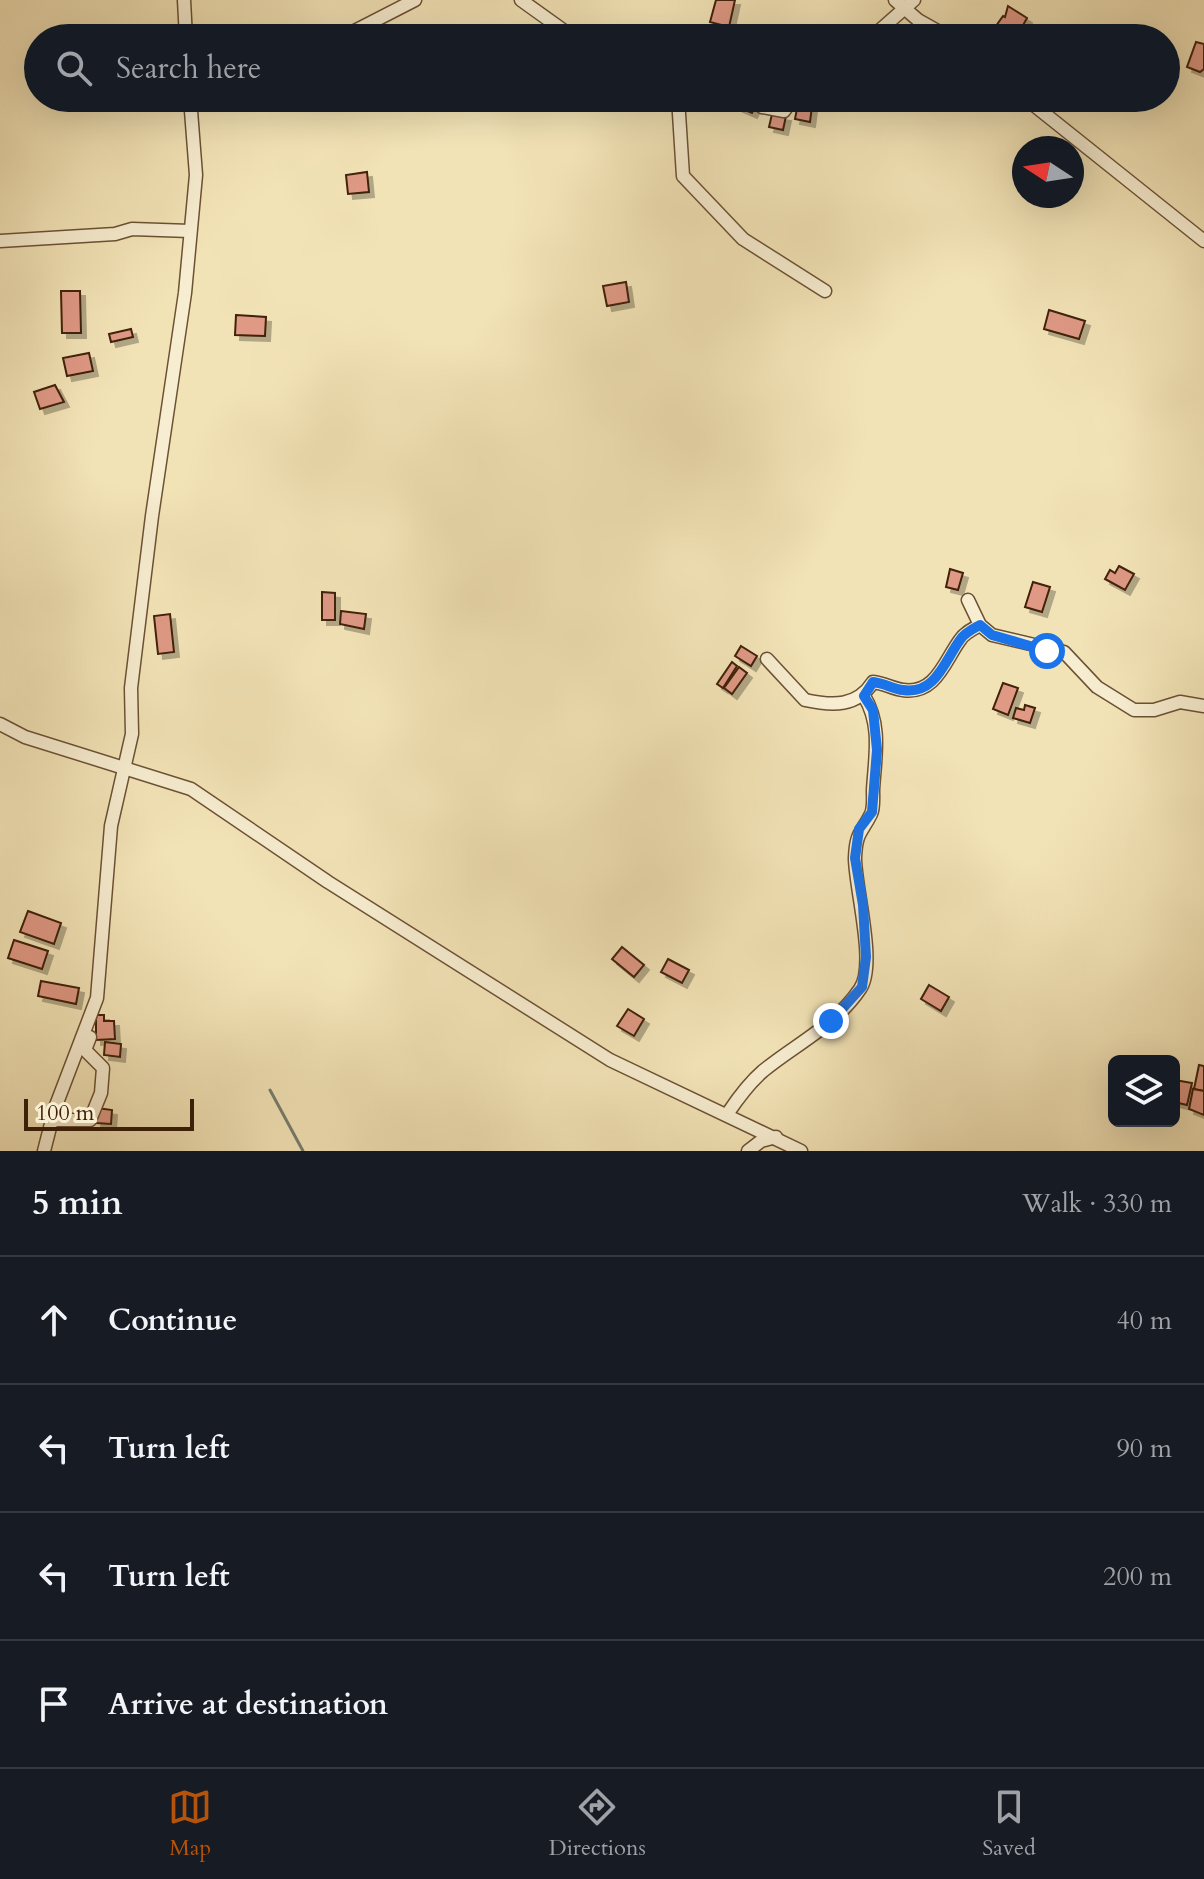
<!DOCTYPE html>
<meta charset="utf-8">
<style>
body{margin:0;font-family:Cardo,serif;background:#242831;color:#f1f3f6}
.controls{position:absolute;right:24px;bottom:24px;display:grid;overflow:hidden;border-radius:12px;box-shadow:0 8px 32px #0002}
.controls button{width:72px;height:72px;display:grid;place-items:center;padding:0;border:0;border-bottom:2px solid #363941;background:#171b24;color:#f1f3f6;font:40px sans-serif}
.compass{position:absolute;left:1012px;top:136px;width:72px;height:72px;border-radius:50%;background:#171b24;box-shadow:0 8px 32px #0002;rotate:282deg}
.scale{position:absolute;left:24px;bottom:20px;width:170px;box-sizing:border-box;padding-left:8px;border:4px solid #3f2008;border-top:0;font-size:22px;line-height:28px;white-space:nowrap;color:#3f2008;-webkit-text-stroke:6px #f7edd0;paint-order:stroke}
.stop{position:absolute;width:24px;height:24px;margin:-18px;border:6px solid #1a73e8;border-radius:50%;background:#fff}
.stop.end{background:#1a73e8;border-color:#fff;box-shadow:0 2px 8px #0008}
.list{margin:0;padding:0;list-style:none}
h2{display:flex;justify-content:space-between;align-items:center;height:104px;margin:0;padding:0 32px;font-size:34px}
h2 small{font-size:26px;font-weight:400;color:#9ea1a6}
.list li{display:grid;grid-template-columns:52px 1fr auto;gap:24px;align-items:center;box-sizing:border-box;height:128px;padding:0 32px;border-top:2px solid #363941}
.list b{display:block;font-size:30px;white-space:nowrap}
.list em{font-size:26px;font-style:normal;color:#9ea1a6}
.icon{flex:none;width:44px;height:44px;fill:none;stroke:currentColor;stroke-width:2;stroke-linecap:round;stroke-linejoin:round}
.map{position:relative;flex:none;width:1204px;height:1151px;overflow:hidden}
.search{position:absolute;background:#171b24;box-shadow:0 8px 32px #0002;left:24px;right:24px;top:24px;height:88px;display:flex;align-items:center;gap:20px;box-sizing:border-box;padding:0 28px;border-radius:44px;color:#9ea1a6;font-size:30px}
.sheet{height:616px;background:#171b24}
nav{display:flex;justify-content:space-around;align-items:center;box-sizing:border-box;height:112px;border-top:2px solid #363941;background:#171b24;font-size:22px;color:#9ea1a6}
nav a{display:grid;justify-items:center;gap:4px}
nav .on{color:#b45309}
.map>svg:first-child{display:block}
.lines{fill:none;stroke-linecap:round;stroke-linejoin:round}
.stream{stroke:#777e70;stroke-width:3}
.building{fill:#df9985;stroke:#3f2008;stroke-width:2;filter:url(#shadow)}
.minor-casing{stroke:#6c5134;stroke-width:15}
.minor{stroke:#f7edd0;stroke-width:12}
.route{stroke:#1a73e8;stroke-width:10}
</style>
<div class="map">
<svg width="1204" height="1151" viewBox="0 0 1204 1151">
<defs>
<filter id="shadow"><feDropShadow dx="5" dy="5" stdDeviation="0" flood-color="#0004"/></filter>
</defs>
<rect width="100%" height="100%" fill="#f2e3b6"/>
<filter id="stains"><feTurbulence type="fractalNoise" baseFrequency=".0025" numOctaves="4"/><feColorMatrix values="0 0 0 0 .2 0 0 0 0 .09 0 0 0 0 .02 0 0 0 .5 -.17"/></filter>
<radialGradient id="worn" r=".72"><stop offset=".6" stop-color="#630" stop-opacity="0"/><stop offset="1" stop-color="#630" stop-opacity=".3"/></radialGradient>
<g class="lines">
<!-- stream -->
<polyline class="stream" points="270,1090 303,1151"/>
</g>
<!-- building -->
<g class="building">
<polygon points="716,0 735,0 729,27 710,22"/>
<polygon points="1008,6 1027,18 1016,38 996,26 1003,16 1005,17"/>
<polygon points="1196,42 1204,44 1204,69 1200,72 1187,67"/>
<polygon points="743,98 759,98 752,113 738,107"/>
<polygon points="799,98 813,99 810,122 795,119"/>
<polygon points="772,114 786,116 783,130 769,127"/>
<polygon points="367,172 369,192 348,194 346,175"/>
<polygon points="626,282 629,302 607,306 603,286"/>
<polygon points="61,291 80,291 81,333 62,333"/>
<polygon points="1049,310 1085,321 1079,339 1044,329"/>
<polygon points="236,315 266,317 265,336 235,335"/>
<polygon points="131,329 133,337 111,342 109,334"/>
<polygon points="89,353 93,371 67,376 63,358"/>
<polygon points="55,385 64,402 40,409 34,392"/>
<polygon points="1119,566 1134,574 1125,590 1105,579 1110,570 1115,573"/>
<polygon points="950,569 963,573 958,590 946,587"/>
<polygon points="1033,582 1050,587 1042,612 1025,607"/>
<polygon points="322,592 335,593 335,620 322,620"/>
<polygon points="341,611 366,614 364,629 340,624"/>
<polygon points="170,614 174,652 158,654 154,616"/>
<polygon points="741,646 757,656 751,666 735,656"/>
<polygon points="732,662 737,666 723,688 717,684"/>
<polygon points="739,667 747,673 732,694 724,688"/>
<polygon points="1003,683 1018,688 1008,715 993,709"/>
<polygon points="1025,705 1035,708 1030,723 1013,718 1016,708 1024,710"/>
<polygon points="28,911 61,923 54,944 20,932"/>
<polygon points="14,940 48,951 42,969 8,958"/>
<polygon points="622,947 644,965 634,977 612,959"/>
<polygon points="668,959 689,970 682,983 661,972"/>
<polygon points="41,981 79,988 76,1004 38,996"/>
<polygon points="929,985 949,997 941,1011 921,999"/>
<polygon points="628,1009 644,1019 634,1036 617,1026"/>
<polygon points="96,1015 104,1015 104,1021 114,1021 115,1039 96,1040"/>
<polygon points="105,1042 121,1044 120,1057 104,1055"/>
<polygon points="1199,1065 1204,1066 1204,1091 1194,1089"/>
<polygon points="1175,1080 1192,1083 1187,1105 1174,1102"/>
<polygon points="1193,1089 1204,1091 1204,1115 1189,1109"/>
<polygon points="97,1108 112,1110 111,1124 96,1123"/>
</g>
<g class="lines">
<defs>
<g id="minor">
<polyline points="184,0 186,38"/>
<polyline points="521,0 574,38"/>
<polyline points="895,0 918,20 950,38"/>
<polyline points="341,38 415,0"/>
<polyline points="871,38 914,0"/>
<polyline points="678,98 683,176 743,239 825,291"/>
<polyline points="763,98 762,107 784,111 793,98"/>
<polyline points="1025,98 1204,241"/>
<polyline points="0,241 115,234 132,229 190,231"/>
<polyline points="968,600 980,625 992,635 1064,652 1097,687 1134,710 1154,710 1180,702 1204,706"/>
<path d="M767 659 805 700C833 706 857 707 873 682 884 683 893 689 903 690 936 695 945 660 960 640 964 633 973 629 980 625"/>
<polyline points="0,724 25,737 191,789 328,882 610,1060 801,1151"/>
<path d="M728 1113C738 1098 749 1083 763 1071 796 1044 835 1026 860 989 877 965 855 888 855 858 856 832 861 834 871 814 874 808 873 797 873 790 875 757 882 725 864 696"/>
<polyline points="51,1120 90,1120 101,1093 103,1068 85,1050 90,1037"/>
<polyline points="44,1151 55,1108 97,998 111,826 132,734 131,688 152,516 185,293 196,175 190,98"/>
<polyline points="748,1151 761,1141 776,1137"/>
</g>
</defs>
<!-- minor casing -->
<use href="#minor" class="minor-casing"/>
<!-- minor -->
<use href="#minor" class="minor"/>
</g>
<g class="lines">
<!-- route -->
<path class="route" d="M831 1021 862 987 866 957 863 905 855 858 859 829 872 812 877 750 873 710 864 696 873 682C884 683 893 689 903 690 936 695 945 660 960 640 964 633 973 629 980 625L992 635 1047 651"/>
</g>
<rect width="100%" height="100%" filter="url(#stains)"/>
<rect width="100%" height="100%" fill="url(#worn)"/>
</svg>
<div class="controls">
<button><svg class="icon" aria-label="layers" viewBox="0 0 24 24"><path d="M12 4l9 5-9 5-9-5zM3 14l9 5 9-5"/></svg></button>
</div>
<svg class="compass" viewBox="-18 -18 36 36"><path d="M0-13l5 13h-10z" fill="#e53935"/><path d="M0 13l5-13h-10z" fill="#9ea1a6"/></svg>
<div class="scale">100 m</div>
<div class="stop" style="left:1047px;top:651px"></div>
<div class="stop end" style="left:831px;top:1021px"></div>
<div class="search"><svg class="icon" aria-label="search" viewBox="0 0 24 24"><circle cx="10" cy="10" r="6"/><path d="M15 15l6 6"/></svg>Search here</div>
</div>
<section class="sheet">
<h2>5 min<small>Walk · 330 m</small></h2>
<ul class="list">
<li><svg class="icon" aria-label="ahead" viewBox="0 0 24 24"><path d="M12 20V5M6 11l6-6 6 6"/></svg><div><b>Continue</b></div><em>40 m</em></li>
<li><svg class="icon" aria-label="left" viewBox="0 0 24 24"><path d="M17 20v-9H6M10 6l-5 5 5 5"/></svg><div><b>Turn left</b></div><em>90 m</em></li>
<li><svg class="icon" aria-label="left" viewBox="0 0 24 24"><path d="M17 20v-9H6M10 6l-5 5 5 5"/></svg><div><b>Turn left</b></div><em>200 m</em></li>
<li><svg class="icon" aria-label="arrive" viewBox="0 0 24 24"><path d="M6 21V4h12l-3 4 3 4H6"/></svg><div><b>Arrive at destination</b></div></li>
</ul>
</section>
<nav>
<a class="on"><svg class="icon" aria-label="map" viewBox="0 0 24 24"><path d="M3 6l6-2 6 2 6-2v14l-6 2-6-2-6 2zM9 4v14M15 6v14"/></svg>Map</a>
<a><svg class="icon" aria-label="directions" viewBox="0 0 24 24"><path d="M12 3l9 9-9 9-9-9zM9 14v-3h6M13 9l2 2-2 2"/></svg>Directions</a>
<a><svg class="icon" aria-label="saved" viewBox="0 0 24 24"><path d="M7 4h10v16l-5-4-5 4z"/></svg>Saved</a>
</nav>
